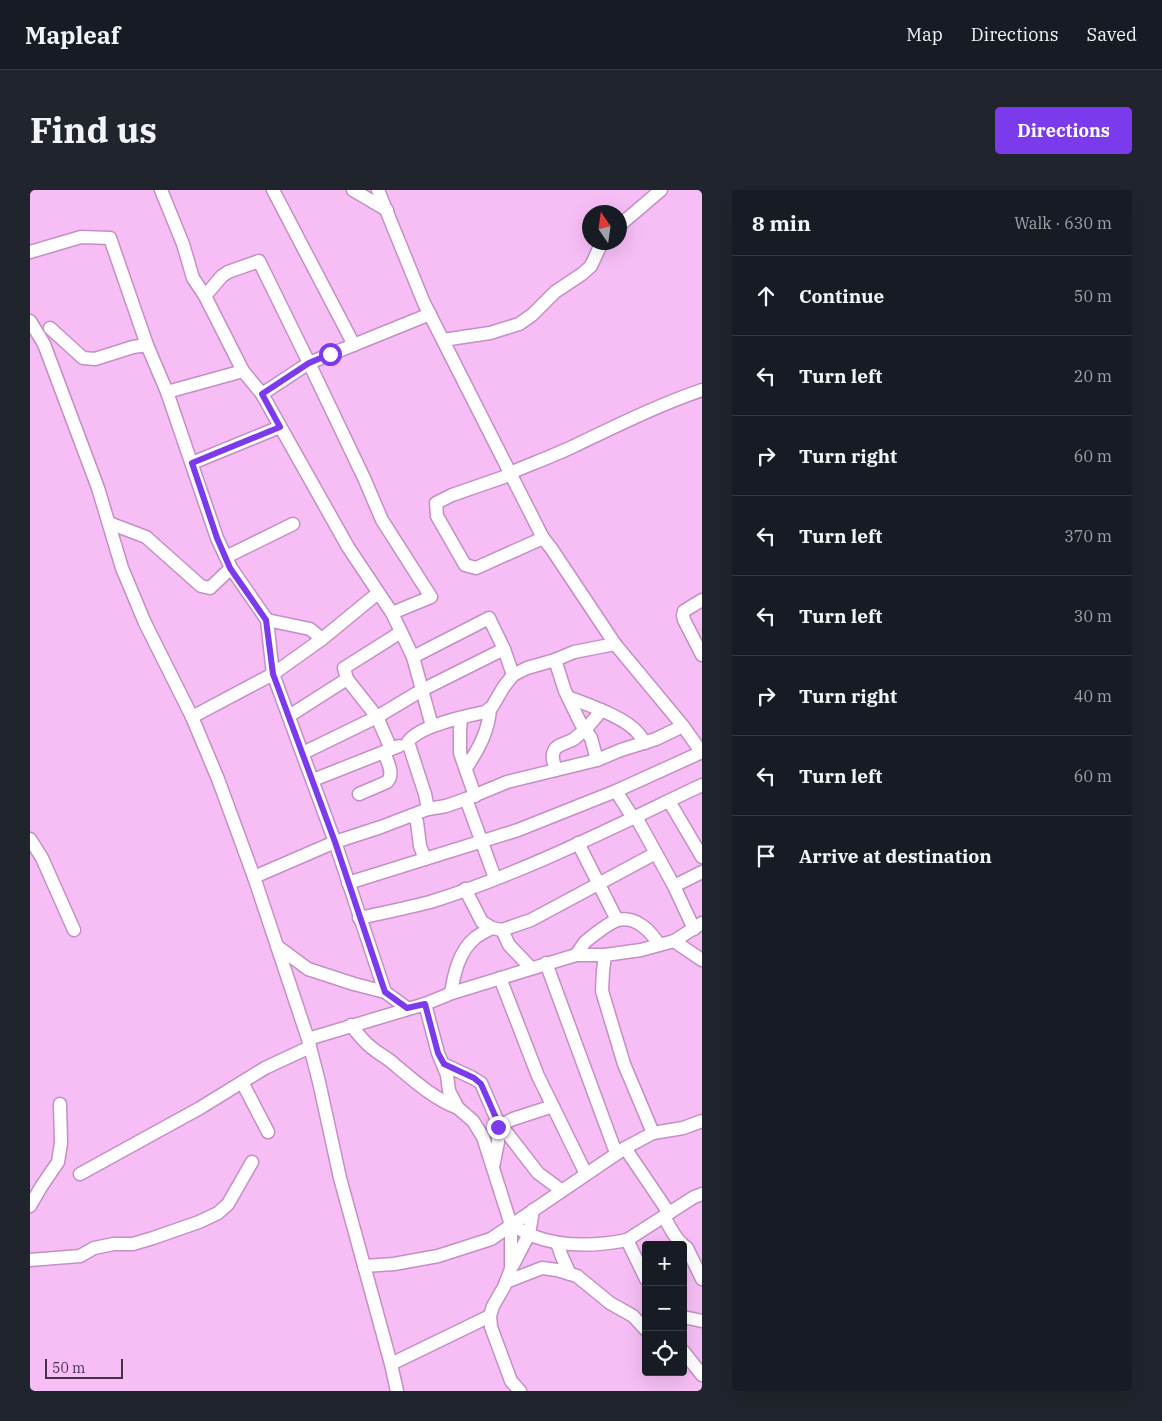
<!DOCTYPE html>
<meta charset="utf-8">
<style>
body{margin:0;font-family:"IBM Plex Serif",serif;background:#20242c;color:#f1f3f6}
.controls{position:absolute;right:15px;bottom:15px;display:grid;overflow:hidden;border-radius:5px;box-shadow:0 5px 20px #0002}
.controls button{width:45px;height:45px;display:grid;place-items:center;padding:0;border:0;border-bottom:1px solid #363941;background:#171b24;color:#f1f3f6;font:25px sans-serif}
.compass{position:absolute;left:552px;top:15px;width:45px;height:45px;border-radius:50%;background:#171b24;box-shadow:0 5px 20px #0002;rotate:347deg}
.scale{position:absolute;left:15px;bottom:12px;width:78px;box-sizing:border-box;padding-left:5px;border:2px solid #473147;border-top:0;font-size:14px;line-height:18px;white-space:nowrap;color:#473147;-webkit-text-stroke:4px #f6bef5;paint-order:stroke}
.stop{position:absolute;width:15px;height:15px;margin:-11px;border:4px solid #7c3aed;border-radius:50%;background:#fff}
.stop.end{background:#7c3aed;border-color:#fff;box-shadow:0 1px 5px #0008}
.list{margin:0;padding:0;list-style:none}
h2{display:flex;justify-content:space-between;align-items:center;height:65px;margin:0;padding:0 20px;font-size:21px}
h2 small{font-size:16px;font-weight:400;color:#9ea1a6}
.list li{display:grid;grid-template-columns:32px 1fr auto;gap:15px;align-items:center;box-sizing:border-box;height:80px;padding:0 20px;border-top:1px solid #363941}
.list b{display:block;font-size:19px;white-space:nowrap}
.list em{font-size:16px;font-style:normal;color:#9ea1a6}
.icon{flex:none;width:28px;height:28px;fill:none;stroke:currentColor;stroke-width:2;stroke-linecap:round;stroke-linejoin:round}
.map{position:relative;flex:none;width:672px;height:1201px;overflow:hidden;border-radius:5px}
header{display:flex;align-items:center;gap:30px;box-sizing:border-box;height:70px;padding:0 25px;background:#171b24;border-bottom:1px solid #363941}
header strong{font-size:24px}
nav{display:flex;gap:28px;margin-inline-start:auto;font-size:18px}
.intro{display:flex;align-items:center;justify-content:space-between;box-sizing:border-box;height:120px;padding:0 30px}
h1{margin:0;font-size:35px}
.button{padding:12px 22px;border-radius:5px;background:#7c3aed;color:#fff;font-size:18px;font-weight:700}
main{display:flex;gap:30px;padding:0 30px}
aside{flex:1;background:#171b24;border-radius:5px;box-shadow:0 5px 20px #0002}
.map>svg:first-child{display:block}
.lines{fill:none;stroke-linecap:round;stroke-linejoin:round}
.minor-casing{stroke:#c58fc5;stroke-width:15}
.minor{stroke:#fff;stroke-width:12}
.route{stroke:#7c3aed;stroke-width:6}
</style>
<header>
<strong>Mapleaf</strong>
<nav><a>Map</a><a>Directions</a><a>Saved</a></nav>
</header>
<div class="intro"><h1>Find us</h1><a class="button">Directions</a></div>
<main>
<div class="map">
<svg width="672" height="1201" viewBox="0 0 672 1201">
<rect width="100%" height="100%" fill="#f6bef5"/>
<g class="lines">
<defs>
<g id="minor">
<polyline points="131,0 153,54 163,88 175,106 213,181 232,204 318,357 362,423 383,467 402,536"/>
<polyline points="243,0 324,155"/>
<polyline points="323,0 357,20"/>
<polyline points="348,0 394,113 513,348 521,358 585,454 653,536 672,563"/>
<polyline points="590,35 631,0"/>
<polyline points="0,62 51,47 80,48 117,155"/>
<polyline points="175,106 192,86 198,82 229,71 279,173 334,288 352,330 401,407 362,423"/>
<polyline points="0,131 14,154 68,298 92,378 115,433 162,527 188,589 224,687 278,849 289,892 310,988 361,1174 367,1201"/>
<polyline points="20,138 53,168 65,169 103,157 117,155 137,202 187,348 201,378 237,430 243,484 305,652 355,802 377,818"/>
<polyline points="413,150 460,143 489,134 502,125 525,102 552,84 561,76 572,52"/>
<polyline points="137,202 213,181"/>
<polyline points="232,204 279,173 400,124"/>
<polyline points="162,273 250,237"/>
<polyline points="79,333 116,347 171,396 180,398 201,378"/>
<path d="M513 348 446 378 435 375 407 326 406 313 422 305 474 287 480 283C501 274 523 266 544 256 586 236 628 215 672 200"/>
<polyline points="196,367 263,334"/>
<polyline points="672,410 654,421 653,425 654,430 672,465"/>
<polyline points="237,430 280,439 292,449"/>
<polyline points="383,467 459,428 474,459"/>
<polyline points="525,470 535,501 550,532 561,548 567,570"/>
<polyline points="317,489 314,478 371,442"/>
<path d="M538 507C558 515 595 527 608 543 611 546 613 550 615 553"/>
<polyline points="259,526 317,489 347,527 392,500 474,459 483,485"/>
<polyline points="162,527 243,484 292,449 348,403"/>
<polyline points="431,528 430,541 430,563 445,606"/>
<polyline points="273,563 347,527 361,559"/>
<path d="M436 578C448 560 459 541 460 518"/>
<path d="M526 580C524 574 521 567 524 561 527 554 538 553 544 549 554 541 564 531 571 520"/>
<polyline points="283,590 369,556"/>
<polyline points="586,601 603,628"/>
<path d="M329 604 357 592C365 584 357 571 354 562"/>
<polyline points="436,609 465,688"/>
<polyline points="639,611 672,667"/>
<path d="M398 619 395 604 378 552C388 536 436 526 455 522L462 517 473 498 483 485 497 478 525 470 544 462 585 454"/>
<polyline points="383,625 387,632 390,656 395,669"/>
<polyline points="606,627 644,696 664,739"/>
<polyline points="0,649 12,668 44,740"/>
<polyline points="548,653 587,730"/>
<polyline points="224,687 305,652 351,637 398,619 416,616 436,609 477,592 567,570 591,560 626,549 653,536"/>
<polyline points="318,693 488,640 586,601 672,562"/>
<polyline points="644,696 672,682"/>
<polyline points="435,699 452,732 462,738 472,740 501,730 626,663"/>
<path d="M329 728C353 723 377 718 400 712 494 683 583 637 672 595"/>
<polyline points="472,740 479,755 501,778"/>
<polyline points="644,751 672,770"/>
<polyline points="247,756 278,779 324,794 355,802"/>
<path d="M546 765C549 761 552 756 555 752 561 747 580 732 588 730 606 726 621 741 629 755"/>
<polyline points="575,765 573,781 572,801 594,874 623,943"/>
<polyline points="516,773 586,963"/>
<polyline points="470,788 508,886 556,984"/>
<path d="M421 803C424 784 429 761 445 748 450 744 456 741 462 738"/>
<path d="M395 814 408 863 417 885 419 901 428 918 443 931 453 947 481 1035C489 1038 495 1043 503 1046 532 1057 567 1056 597 1050L616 1089"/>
<path d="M321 835C327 843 334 852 342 858 349 864 358 868 364 874 383 890 404 909 428 918"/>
<polyline points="278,849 395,814 422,803 546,765 575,765 611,760 644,751 672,733"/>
<polyline points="413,874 443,888 451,893 467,930 508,983 531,1000"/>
<polyline points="212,892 238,942"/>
<polyline points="595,958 639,1023"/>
<polyline points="463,977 468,952 468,937 471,935 483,929 523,916"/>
<polyline points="50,984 170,918 235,878 280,857"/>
<polyline points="0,1016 11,997 28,972 31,953 30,914"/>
<path d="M634 1026C639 1036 644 1047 653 1055"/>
<polyline points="481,1035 481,1079 474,1097 463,1116 460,1126 461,1137 481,1191 490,1201"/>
<polyline points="597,1050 664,1007 672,1004"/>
<polyline points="527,1053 532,1067 540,1084"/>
<polyline points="653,1055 657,1058 672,1089"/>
<polyline points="0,1070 50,1066 64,1058 84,1054 103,1054 123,1048 169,1032 188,1023 198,1014 222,972"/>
<polyline points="483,1075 499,1044 503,1020"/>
<polyline points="334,1076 364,1074 408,1066 461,1049 595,958 623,943 653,938 672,931"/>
<polyline points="476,1092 512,1078 527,1080 547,1086 580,1113 603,1126 616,1140"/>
<polyline points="653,1127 672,1131"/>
<polyline points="653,1161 672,1185"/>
<polyline points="361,1174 460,1126"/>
</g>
</defs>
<!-- minor casing -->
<use href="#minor" class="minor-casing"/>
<!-- minor -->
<use href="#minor" class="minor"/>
</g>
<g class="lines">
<!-- route -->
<polyline class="route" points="300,164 279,173 232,204 250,237 162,273 187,348 200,378 236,430 243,484 305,652 355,802 377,818 395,814 408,863 414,874 444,888 451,894 467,930 470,935 468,937"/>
</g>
</svg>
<div class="controls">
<button>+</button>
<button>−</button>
<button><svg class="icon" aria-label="locate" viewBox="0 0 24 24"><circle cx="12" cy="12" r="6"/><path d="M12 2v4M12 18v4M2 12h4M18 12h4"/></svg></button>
</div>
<svg class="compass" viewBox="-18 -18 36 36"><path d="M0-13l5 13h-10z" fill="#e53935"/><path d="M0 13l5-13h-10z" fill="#9ea1a6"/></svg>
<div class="scale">50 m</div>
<div class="stop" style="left:300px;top:164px"></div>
<div class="stop end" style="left:468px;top:937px"></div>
</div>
<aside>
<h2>8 min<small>Walk · 630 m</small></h2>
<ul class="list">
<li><svg class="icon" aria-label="ahead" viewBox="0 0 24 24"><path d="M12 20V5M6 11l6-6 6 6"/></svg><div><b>Continue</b></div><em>50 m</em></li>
<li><svg class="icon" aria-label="left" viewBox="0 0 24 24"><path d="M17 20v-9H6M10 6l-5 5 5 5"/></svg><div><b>Turn left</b></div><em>20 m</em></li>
<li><svg class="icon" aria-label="right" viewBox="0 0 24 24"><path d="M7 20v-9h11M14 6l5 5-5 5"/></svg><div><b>Turn right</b></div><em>60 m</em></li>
<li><svg class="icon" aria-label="left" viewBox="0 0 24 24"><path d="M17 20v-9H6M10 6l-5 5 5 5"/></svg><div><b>Turn left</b></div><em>370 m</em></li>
<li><svg class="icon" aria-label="left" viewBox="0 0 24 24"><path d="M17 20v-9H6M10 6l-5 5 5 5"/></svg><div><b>Turn left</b></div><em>30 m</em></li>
<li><svg class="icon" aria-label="right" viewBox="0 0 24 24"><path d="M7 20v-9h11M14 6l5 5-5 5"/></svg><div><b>Turn right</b></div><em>40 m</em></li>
<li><svg class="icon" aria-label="left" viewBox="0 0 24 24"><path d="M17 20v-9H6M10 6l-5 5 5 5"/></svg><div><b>Turn left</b></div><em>60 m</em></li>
<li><svg class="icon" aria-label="arrive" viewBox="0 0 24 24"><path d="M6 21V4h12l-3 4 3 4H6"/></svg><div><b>Arrive at destination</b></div></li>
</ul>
</aside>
</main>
